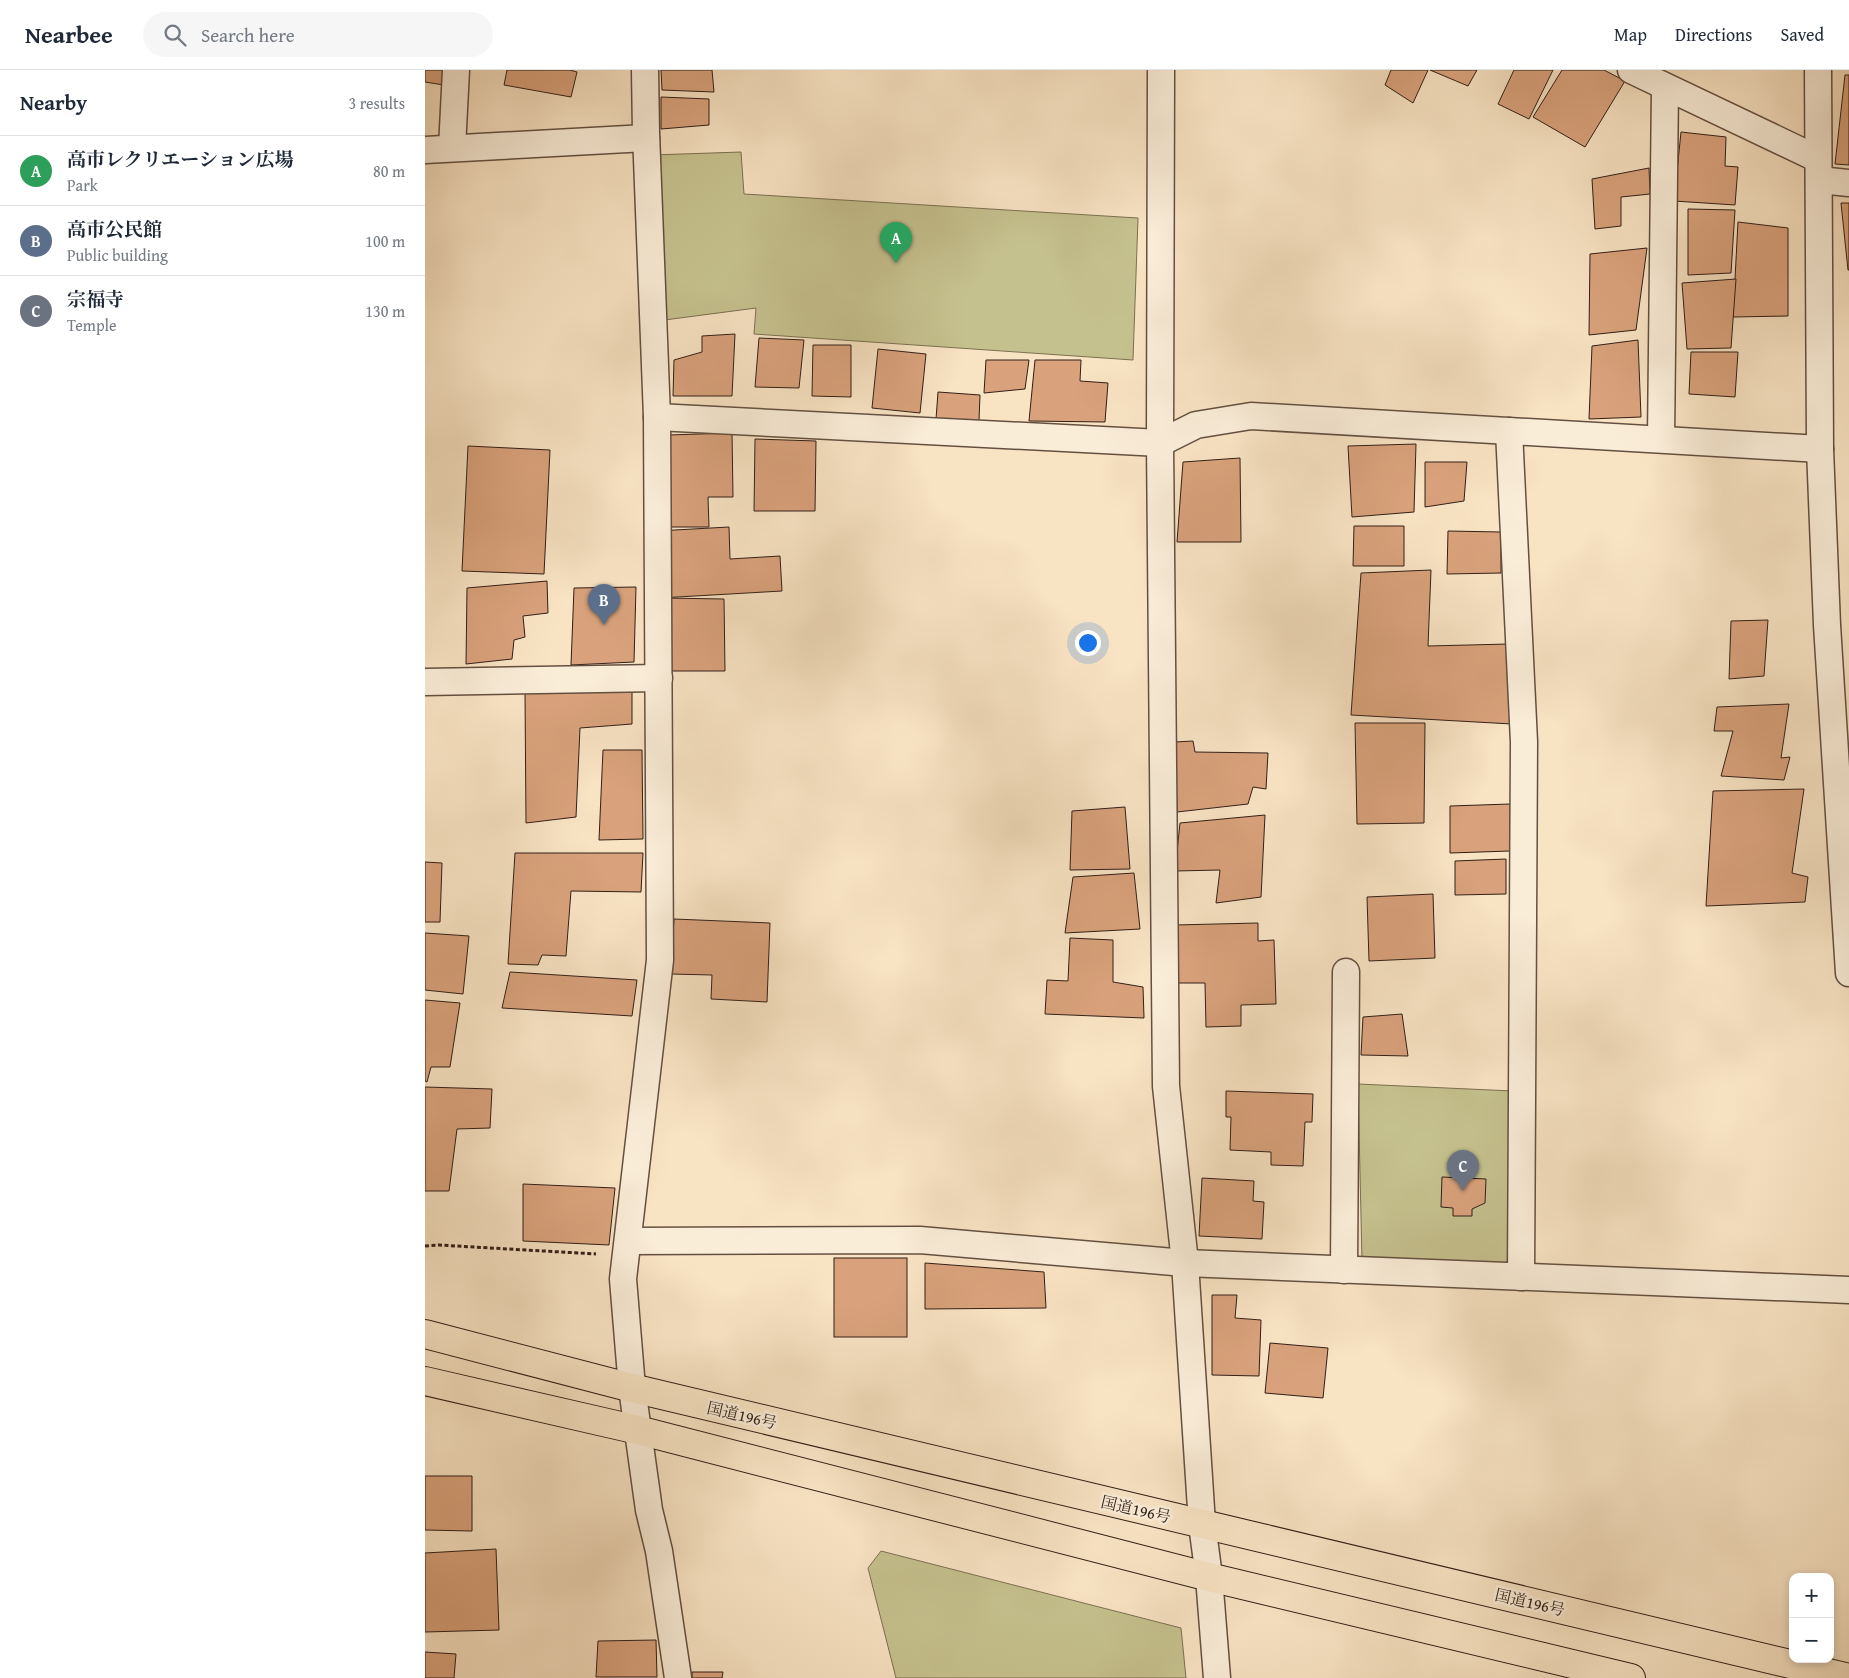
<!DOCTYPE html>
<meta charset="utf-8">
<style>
body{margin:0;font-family:"Gentium Book Plus","Noto Serif JP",serif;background:#f6f6f7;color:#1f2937}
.controls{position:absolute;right:15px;bottom:15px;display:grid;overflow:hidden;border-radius:10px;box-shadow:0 2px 8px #0003}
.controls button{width:45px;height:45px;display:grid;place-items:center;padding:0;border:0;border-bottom:1px solid #e0e1e3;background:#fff;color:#1f2937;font:25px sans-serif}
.you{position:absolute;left:662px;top:572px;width:18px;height:18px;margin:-12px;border:4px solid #fff;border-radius:50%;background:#1a73e8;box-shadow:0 0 0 8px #1a73e833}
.badge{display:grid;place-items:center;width:32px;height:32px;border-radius:50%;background:#8f2418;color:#fff;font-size:16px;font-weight:700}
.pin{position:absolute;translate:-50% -41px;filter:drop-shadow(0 1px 2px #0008)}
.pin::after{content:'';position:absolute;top:26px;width:18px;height:15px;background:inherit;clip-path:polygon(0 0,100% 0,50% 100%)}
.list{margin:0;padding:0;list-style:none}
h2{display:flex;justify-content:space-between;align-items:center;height:65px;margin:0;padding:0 20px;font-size:21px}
h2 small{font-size:16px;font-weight:400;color:#747a83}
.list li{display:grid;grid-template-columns:32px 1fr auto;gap:15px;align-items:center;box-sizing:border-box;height:70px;padding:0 20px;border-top:1px solid #e0e1e3}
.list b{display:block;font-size:19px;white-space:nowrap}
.list p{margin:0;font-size:16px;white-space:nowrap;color:#747a83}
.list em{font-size:16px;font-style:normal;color:#747a83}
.icon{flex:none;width:28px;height:28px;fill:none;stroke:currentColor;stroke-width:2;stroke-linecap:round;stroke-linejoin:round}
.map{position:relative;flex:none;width:1424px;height:1608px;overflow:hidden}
header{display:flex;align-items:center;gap:30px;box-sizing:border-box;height:70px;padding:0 25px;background:#fff;border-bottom:1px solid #e0e1e3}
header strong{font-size:24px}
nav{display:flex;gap:28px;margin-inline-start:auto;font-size:18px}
.search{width:350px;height:45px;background:#f6f6f7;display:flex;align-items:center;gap:12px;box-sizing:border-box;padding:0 18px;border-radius:28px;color:#747a83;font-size:19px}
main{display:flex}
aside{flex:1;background:#fff}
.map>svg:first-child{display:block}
.green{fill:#c5c18e;stroke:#7c7052}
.building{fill:#d9a27c;stroke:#321f17}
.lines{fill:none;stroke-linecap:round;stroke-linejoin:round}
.minor-casing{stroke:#645042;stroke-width:29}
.trunk-casing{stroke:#321f17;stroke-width:30}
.path{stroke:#321f17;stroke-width:3;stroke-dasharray:4 2.5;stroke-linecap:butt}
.minor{stroke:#faedd8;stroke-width:26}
.trunk{stroke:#f8e3c3;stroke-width:28}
.labels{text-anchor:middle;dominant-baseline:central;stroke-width:5;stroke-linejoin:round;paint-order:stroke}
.street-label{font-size:16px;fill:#321f17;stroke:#faedd8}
</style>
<header>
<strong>Nearbee</strong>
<div class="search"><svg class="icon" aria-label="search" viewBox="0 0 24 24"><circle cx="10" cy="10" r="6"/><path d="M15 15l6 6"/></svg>Search here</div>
<nav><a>Map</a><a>Directions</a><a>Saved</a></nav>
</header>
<main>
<aside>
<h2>Nearby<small>3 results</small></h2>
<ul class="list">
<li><span class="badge" style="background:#2e9e5b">A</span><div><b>高市レクリエーション広場</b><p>Park</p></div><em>80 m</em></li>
<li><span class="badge" style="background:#5c6f8a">B</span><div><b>高市公民館</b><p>Public building</p></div><em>100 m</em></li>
<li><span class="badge" style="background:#6b7280">C</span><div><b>宗福寺</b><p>Temple</p></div><em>130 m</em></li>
</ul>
</aside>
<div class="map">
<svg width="1424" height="1608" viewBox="0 0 1424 1608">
<rect width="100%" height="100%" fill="#f8e3c3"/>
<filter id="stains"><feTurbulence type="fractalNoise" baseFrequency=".004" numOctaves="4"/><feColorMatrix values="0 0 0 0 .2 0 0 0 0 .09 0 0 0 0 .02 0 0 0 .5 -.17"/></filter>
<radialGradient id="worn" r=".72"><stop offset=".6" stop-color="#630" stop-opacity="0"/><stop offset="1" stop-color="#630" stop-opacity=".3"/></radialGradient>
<!-- green -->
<g class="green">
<polygon points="316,82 319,124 713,148 708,290 329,264 331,238 232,251 227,85"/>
<polygon points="933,1014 1088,1021 1085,1185 1078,1199 937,1191"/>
<polygon points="456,1481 756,1558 761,1608 471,1608 443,1498"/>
</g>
<!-- building -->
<g class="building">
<polygon points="0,0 27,0 25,16 0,12"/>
<polygon points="82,0 145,0 152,2 146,27 79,15"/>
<polygon points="236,0 287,0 289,22 237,20"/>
<polygon points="966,0 1003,0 988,33 960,15"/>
<polygon points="1005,0 1052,0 1043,16"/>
<polygon points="1089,0 1128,0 1104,49 1073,34"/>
<polygon points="1137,0 1179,0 1200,11 1160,77 1108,47"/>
<polygon points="1420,5 1424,5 1424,95 1410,94"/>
<polygon points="236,27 284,29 284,55 236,59"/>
<polygon points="1256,62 1301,67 1300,96 1313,97 1310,135 1249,131"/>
<polygon points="1224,98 1225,124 1196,127 1196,156 1170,159 1167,109"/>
<polygon points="1416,133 1424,133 1424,200 1423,200"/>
<polygon points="1263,139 1310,140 1306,203 1263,205"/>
<polygon points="1313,152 1363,158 1363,246 1308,247"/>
<polygon points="1222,178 1211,260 1164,265 1165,184"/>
<polygon points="1311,209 1306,278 1262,279 1257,213"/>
<polygon points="310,264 307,326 248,326 249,290 277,282 277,266"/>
<polygon points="334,268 379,270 374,318 330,317"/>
<polygon points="1213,270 1216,347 1164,349 1167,276"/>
<polygon points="388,275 426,275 426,327 387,326"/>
<polygon points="453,279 501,284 495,343 447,338"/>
<polygon points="1266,282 1313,282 1310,327 1264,324"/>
<polygon points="561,290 604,290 600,319 559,323"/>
<polygon points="610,290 656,290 655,311 683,313 680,352 604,351"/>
<polygon points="513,322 555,325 554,351 511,349"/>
<polygon points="307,363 308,427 283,427 284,457 245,457 243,365"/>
<polygon points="330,369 391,371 390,441 329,441"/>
<polygon points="991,374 989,442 927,447 923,376"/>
<polygon points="43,376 125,380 119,504 37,501"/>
<polygon points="815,388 816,472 752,472 758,392"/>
<polygon points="1000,392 1042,392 1039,431 1000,437"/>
<polygon points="929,456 979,456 979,496 928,496"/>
<polygon points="304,457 305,489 355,486 357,521 235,528 232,461"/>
<polygon points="1023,461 1076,462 1076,503 1022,504"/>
<polygon points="1006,500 1003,576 1084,574 1087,654 926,645 936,503"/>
<polygon points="122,511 123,543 98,546 100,567 89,570 87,589 41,594 42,518"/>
<polygon points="211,517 209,592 146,595 149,518"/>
<polygon points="240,528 299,529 300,601 241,601"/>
<polygon points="1343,550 1339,606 1304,609 1306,551"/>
<polygon points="207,620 207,654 155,658 151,747 101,753 100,623"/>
<polygon points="1364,634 1356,688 1365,687 1359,710 1296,706 1308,661 1289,661 1292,637"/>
<polygon points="930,653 1000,653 999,753 932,754"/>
<polygon points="768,671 770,682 843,683 841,719 828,717 823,734 752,742 750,672"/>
<polygon points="178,680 217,680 218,769 174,770"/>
<polygon points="1379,719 1367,803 1383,807 1380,832 1281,836 1288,721"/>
<polygon points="1085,734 1085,781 1025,783 1025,736"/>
<polygon points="700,737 705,799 645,800 647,741"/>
<polygon points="840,745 836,827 791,833 795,800 750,801 755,753"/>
<polygon points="90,783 218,783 216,822 146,821 141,886 117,885 113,895 83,894"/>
<polygon points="1081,789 1081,824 1030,825 1030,791"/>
<polygon points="0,792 17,793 15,852 0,852"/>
<polygon points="709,803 715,859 640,863 648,807"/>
<polygon points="1008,824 1010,888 944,891 942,827"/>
<polygon points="249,849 345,853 342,932 286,929 287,905 246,904"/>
<polygon points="833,853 833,871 849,870 851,934 816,935 816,956 781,957 780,913 751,913 750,855"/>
<polygon points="0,863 44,866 38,924 0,920"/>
<polygon points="645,868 688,870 688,912 718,917 719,948 620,944 622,910 643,911"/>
<polygon points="85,902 212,910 207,946 77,938"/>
<polygon points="0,930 35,933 25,997 6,997 2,1012 0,1011"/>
<polygon points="977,944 983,986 936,985 938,947"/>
<polygon points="0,1017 67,1019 65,1058 32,1059 24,1121 0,1121"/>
<polygon points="801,1021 888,1024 887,1052 880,1052 878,1096 846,1095 846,1082 805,1080 806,1047 801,1047"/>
<polygon points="1017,1107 1061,1109 1060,1133 1047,1139 1047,1146 1028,1146 1028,1138 1016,1137"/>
<polygon points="777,1108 829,1111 828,1131 839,1132 837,1169 774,1166"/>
<polygon points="98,1114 190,1118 184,1175 98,1171"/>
<rect x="409" y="1188" width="73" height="79"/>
<polygon points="500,1193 619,1202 621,1238 500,1239"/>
<polygon points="787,1225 812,1225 810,1248 836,1250 834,1306 787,1305"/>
<polygon points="845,1273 903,1278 898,1328 840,1323"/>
<polygon points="0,1406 47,1406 47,1461 0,1460"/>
<polygon points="71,1479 74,1560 0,1562 0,1483"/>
<polygon points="231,1570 232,1607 171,1607 173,1571"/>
<polygon points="0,1582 31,1584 29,1608 0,1608"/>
<polygon points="267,1602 298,1602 297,1608 267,1608"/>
</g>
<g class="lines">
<defs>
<g id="minor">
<polyline points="220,0 221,63 232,347 235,890 198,1209 207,1318 224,1440 234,1481 253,1608"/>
<polyline points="736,0 735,373 741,1016 760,1193 777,1454 784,1507 792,1608"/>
<polyline points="1206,0 1393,89"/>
<polyline points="1393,0 1395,379 1402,555 1424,903"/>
<polyline points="27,78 31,0"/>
<polyline points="0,80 221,68"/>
<polyline points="1394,110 1424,113"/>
<polyline points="232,347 735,373 771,355 826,346 1395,379"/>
<polyline points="1084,361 1099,672 1096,1207"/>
<polyline points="1236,369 1240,17"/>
<polyline points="0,612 234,608"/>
<polyline points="203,1171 495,1170 760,1193 1424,1220"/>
<polyline points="919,1200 921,902"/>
</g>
<g id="trunk">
<polyline points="0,1264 207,1318 1424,1608"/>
<polyline points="0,1311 213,1360 784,1507 1206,1608"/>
</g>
</defs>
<!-- minor casing -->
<use href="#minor" class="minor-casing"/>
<!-- trunk casing -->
<use href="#trunk" class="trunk-casing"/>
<!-- path -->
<polyline class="path" points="0,1176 14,1175 171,1184"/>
<!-- minor -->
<use href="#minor" class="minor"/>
<!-- trunk -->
<use href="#trunk" class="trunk"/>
</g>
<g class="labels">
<!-- street labels -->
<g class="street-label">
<text transform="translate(317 1345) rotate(13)">国道196号</text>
<text transform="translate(711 1439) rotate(13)">国道196号</text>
<text transform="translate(1105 1532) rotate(13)">国道196号</text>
</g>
</g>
<rect width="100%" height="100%" filter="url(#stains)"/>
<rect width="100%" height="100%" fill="url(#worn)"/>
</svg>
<div class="controls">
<button>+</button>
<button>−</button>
</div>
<div class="you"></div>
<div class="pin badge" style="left:471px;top:193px;background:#2e9e5b">A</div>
<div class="pin badge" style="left:179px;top:555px;background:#5c6f8a">B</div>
<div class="pin badge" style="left:1038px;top:1121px;background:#6b7280">C</div>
</div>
</main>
